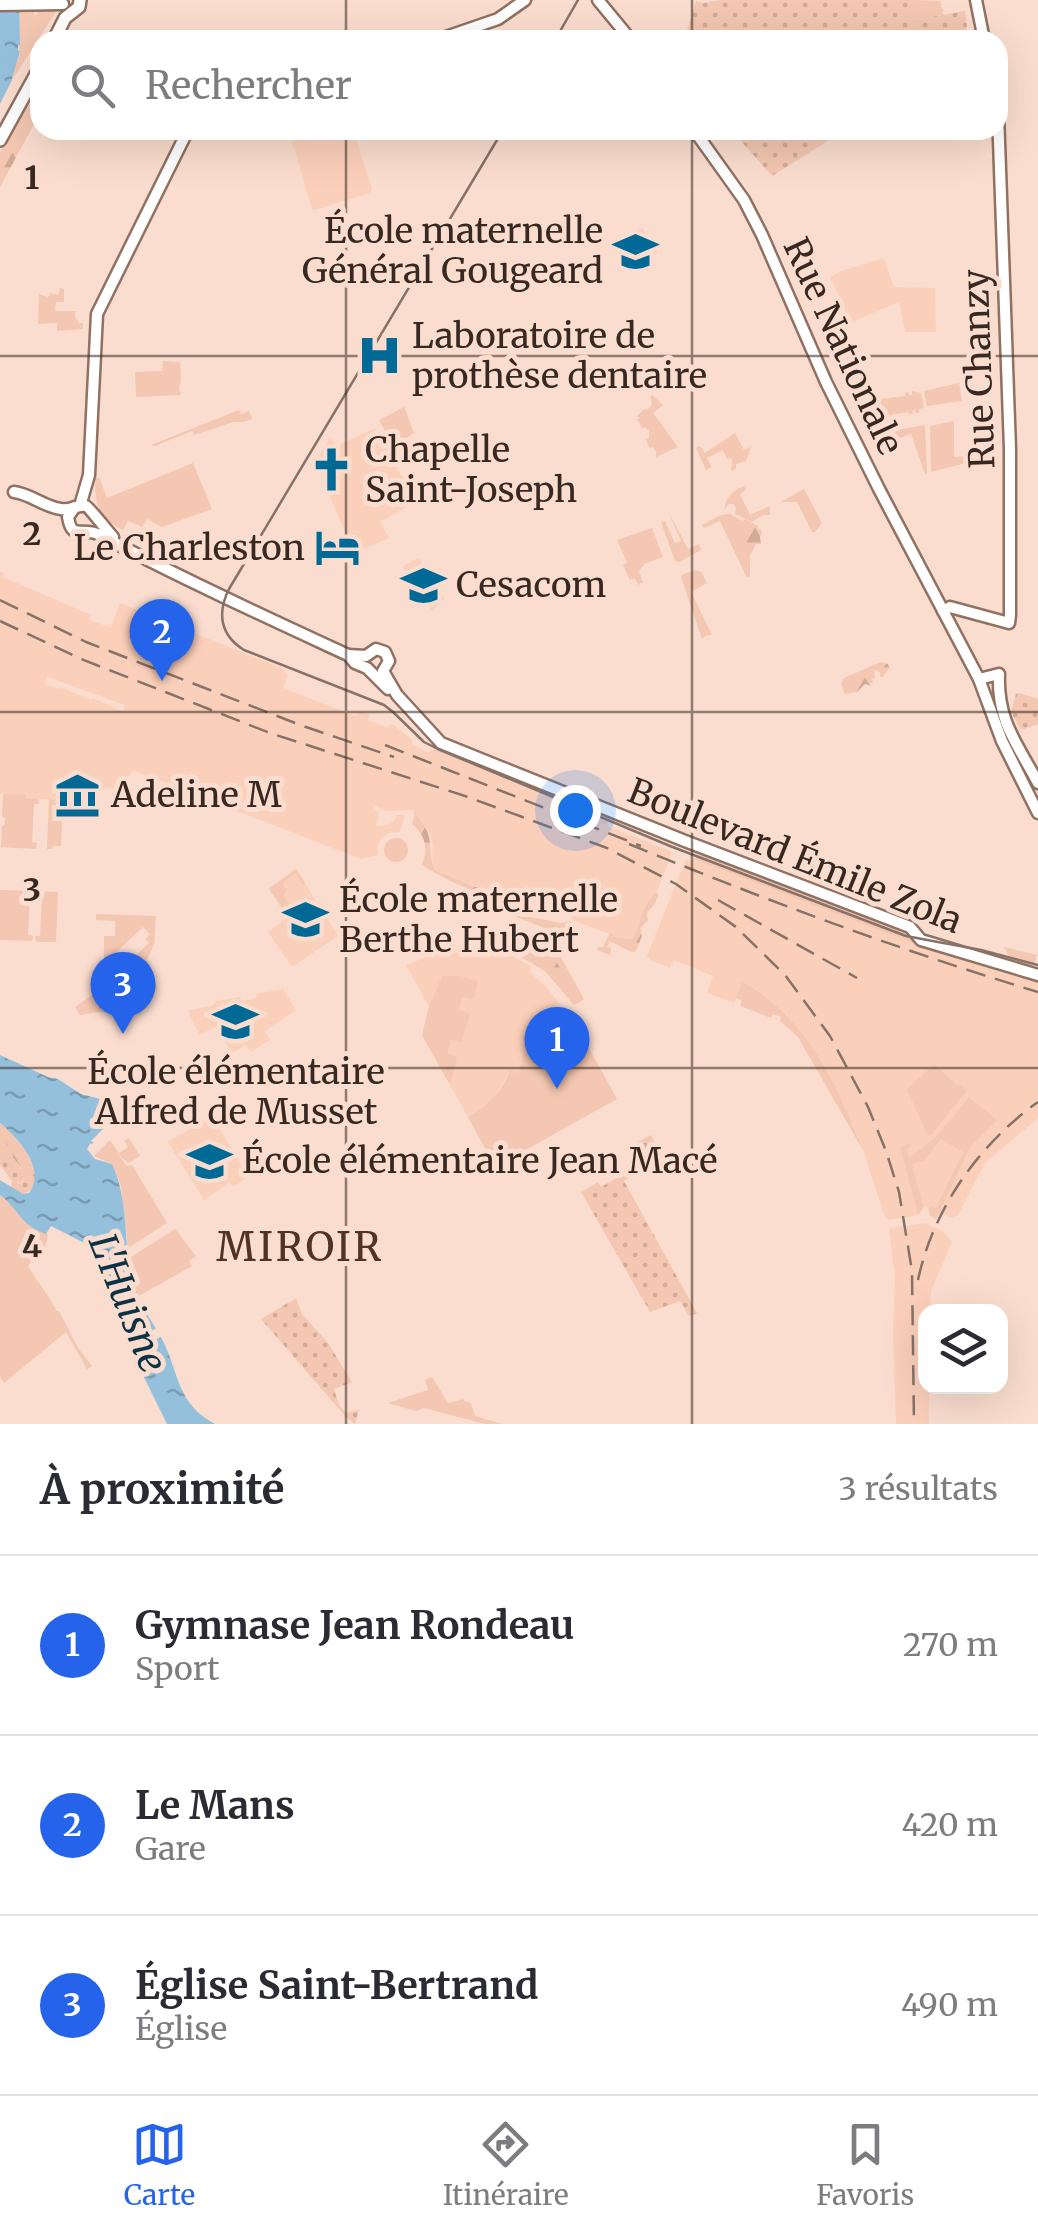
<!DOCTYPE html>
<html lang="fr">
<meta charset="utf-8">
<style>
body{margin:0;font-family:Merriweather,serif;background:#f7f7f7;color:#2b2b33}
.controls{position:absolute;right:30px;bottom:30px;display:grid;overflow:hidden;border-radius:20px;box-shadow:0 10px 40px #0002}
.controls button{width:90px;height:90px;display:grid;place-items:center;padding:0;border:0;border-bottom:2px solid #e1e1e2;background:#fff;color:#2b2b33;font:50px sans-serif}
.you{position:absolute;left:575px;top:810px;width:35px;height:35px;margin:-25px;border:8px solid #fff;border-radius:50%;background:#1a73e8;box-shadow:0 0 0 15px #1a73e833}
.badge{display:grid;place-items:center;width:65px;height:65px;border-radius:50%;background:#2563eb;color:#fff;font-size:32px;font-weight:700}
.pin{position:absolute;translate:-50% -82px;filter:drop-shadow(0 2px 5px #0008)}
.pin::after{content:'';position:absolute;top:52px;width:35px;height:30px;background:inherit;clip-path:polygon(0 0,100% 0,50% 100%)}
.list{margin:0;padding:0;list-style:none}
h2{display:flex;justify-content:space-between;align-items:center;height:130px;margin:0;padding:0 40px;font-size:42px}
h2 small{font-size:32px;font-weight:400;color:#7c7c81}
.list li{display:grid;grid-template-columns:65px 1fr auto;gap:30px;align-items:center;box-sizing:border-box;height:180px;padding:0 40px;border-top:2px solid #e1e1e2}
.list b{display:block;font-size:38px;white-space:nowrap}
.list p{margin:0;font-size:32px;white-space:nowrap;color:#7c7c81}
.list em{font-size:32px;font-style:normal;color:#7c7c81}
.icon{flex:none;width:55px;height:55px;fill:none;stroke:currentColor;stroke-width:2;stroke-linecap:round;stroke-linejoin:round}
.map{position:relative;flex:none;width:1038px;height:1424px;overflow:hidden}
.search{position:absolute;background:#fff;box-shadow:0 10px 40px #0002;left:30px;right:30px;top:30px;height:110px;display:flex;align-items:center;gap:25px;box-sizing:border-box;padding:0 35px;border-radius:30px;color:#7c7c81;font-size:38px}
.sheet{height:670px;background:#fff}
nav{display:flex;justify-content:space-around;align-items:center;box-sizing:border-box;height:140px;border-top:2px solid #e1e1e2;background:#fff;font-size:28px;color:#7c7c81}
nav a{display:grid;justify-items:center;gap:5px}
nav .on{color:#2563eb}
.map>svg:first-child{display:block}
.built{fill:#fbd0ba;fill-rule:evenodd}
.green{fill:#f3c7b1}
.forest{fill:url(#forest-firs)}
.park{fill:url(#park-dots)}
.water{fill:url(#water-ripples)}
.pier{fill:#faddce}
.lines{fill:none;stroke-linecap:round;stroke-linejoin:round}
.secondary-casing{stroke:#917161;stroke-width:15}
.primary-casing{stroke:#917161;stroke-width:16}
.secondary{stroke:#fff;stroke-width:10}
.primary{stroke:#fff;stroke-width:11}
.tram{stroke:#867268;stroke-width:2.5}
.rail{stroke:#867268;stroke-width:2.5;stroke-dasharray:20 10;stroke-linecap:butt}
.grid{fill:none;stroke:#372922;stroke-width:2.5;stroke-opacity:0.55}
.labels{text-anchor:middle;dominant-baseline:central;stroke-width:10;stroke-linejoin:round;paint-order:stroke}
.poi-label{font-size:35px;fill:#372922;stroke:#faddce;text-anchor:start}
.street-label{font-size:35px;fill:#372922;stroke:#faddce}
.water-label{font-size:38px;font-style:italic;fill:#0d3145;stroke:#faddce}
.quarter-label{font-size:40px;letter-spacing:2.5px;fill:#4f3325;stroke:#faddce}
.grid-label{font-size:32px;text-anchor:middle;font-weight:bold;fill:#372922;stroke:#faddce;stroke-width:10;stroke-linejoin:round;paint-order:stroke}
</style>
<div class="map">
<svg width="1038" height="1424" viewBox="0 0 1038 1424">
<defs>
<pattern id="forest-firs" width="22" height="20" patternUnits="userSpaceOnUse" patternTransform="scale(2.5)"><rect width="22" height="20" fill="#f3c7b1"/><path d="M5 1l3.5 6h-7zM16 11l3.5 6h-7z" fill="#d1ab98"/></pattern>
<pattern id="park-dots" width="8" height="8" patternUnits="userSpaceOnUse" patternTransform="scale(2.5)"><rect width="8" height="8" fill="#f3c7b1"/><path d="M2 2h.1M6 6h.1" fill="none" stroke="#d1ab98" stroke-width="1.8" stroke-linecap="round"/></pattern>
<pattern id="water-ripples" width="26" height="14" patternUnits="userSpaceOnUse" patternTransform="scale(2.5)"><rect width="26" height="14" fill="#95c0dc"/><path d="M2 4q2-2 4 0t4 0M15 11q2-2 4 0t4 0" fill="none" stroke="#7a9cb2"/></pattern>
</defs>
<rect width="100%" height="100%" fill="#faddce"/>
<!-- built -->
<g class="built">
<polygon points="292,130 353,130 372,189 370,193 315,210 312,209 289,131"/>
<polygon points="642,228 658,253 631,271 613,246"/>
<polygon points="884,258 894,287 935,288 936,332 905,332 899,302 847,324 844,317 847,315 830,277 841,271"/>
<polygon points="375,428 416,502 380,522 389,538 354,553 323,480 325,478 317,459 330,438 337,446"/>
<polygon points="419,558 423,566 426,565 444,599 432,611 421,595 417,597 406,577 407,575 403,566"/>
<path d="M0 571 4 573 3 577 91 615 89 620 100 624 111 627 120 603 281 668 288 675 283 688 356 716 359 711 370 715 368 720 387 727 393 724 412 740V744L427 752 433 750 544 794 607 826 671 851V856L636 944 573 920 569 913 572 911 567 908 559 910 528 903 496 894 434 870 432 866 433 848 430 833 421 820 413 814 414 810 385 811 374 805V809L379 814 376 826 387 825 395 820 397 815H405L400 832 388 833 380 840 377 848 378 855 361 859 132 770 125 786 123 808H117V788L64 791 63 800 25 798 24 795 0 794ZM47 677 125 705 123 712 93 698 91 700 60 687 58 689 45 684Z"/>
<polygon points="694,859 915,944 1038,980 1038,1118 985,1163 958,1215 953,1218 939,1214 936,1219 930,1216 928,1208 924,1207 920,1214 913,1216 889,1220 885,1218 863,1150 798,1037 784,1023 788,1016 743,983 734,1003 707,993 713,976 674,960 670,968 650,960 647,956 685,861"/>
<polygon points="296,869 338,936 292,967 268,932 288,917 269,889"/>
<polygon points="498,937 518,945 514,957 532,967 529,972 546,986 565,1012 523,1036 524,1053 519,1073 510,1070 495,1097 482,1109 468,1117 422,1035 429,1007 406,965 429,956 460,952 460,946 494,950"/>
<polygon points="283,989 296,1010 265,1031 270,1040 251,1052 246,1045 232,1053 215,1027 200,1035 190,1016 189,1010 211,1006 217,1001 240,997 241,1001 246,1000 257,998 256,994"/>
<polygon points="212,1116 248,1177 233,1187 229,1183 204,1200 168,1142"/>
<polygon points="924,1223 943,1231 952,1242 931,1291 930,1311 926,1312 926,1386 929,1387 929,1424 896,1424 893,1329 895,1276 889,1229"/>
</g>
<!-- green -->
<g class="green">
<polygon points="910,0 940,1 942,9 944,9 942,14 945,15 913,20"/>
<polygon points="19,10 34,10 34,15 37,15 38,10 57,10 11,82 20,51 18,45 20,44"/>
<polygon points="60,288 64,289 64,302 56,302 55,311 76,311 75,317 79,323 83,323 83,329 57,331 57,323 38,324 39,294 48,297 50,293 58,295"/>
<polygon points="163,361 180,362 181,379 179,389 181,395 136,397 135,372 162,371"/>
<polygon points="959,383 962,401 927,406 924,391"/>
<path d="M912 391 921 393 924 408 919 409V413H916L915 410 912 411 913 414H909L908 412C893 414 879 417 865 422L857 405 859 402 905 396V393L909 392V395H912Z"/>
<polygon points="652,395 663,405 653,413 678,447 656,457 656,452 653,447 649,448 646,439 649,438 649,431 645,427 642,428 637,419 640,418 637,416 644,409 647,410 651,406 652,401 650,398"/>
<polygon points="404,407 414,433 405,439 406,444 395,449 379,420"/>
<polygon points="239,410 241,414 249,411 252,419 244,422 233,422 194,435 192,431 155,446 151,445"/>
<polygon points="954,421 954,457 969,456 970,462 931,472 930,426"/>
<polygon points="925,425 927,474 925,474 911,434 879,445 875,434"/>
<polygon points="735,433 744,450 751,447 746,461 736,464 736,469 731,471 732,458 727,459 723,450 707,458 711,467 706,470 696,448 700,446 705,453"/>
<path d="M193 463 212 509 162 527 147 519 142 527 128 521 123 530C98 518 95 505 95 478L99 477 107 498Z"/>
<path d="M744 486 746 490 740 494 750 515 770 506V515H763L752 522 735 514 736 507 734 504H729L724 510C726 497 732 491 744 486Z"/>
<polygon points="804,489 822,523 815,532 812,532 797,502 781,502"/>
<polygon points="668,511 688,549 699,544 701,550 679,562 675,561 661,522 665,521 675,543 681,541"/>
<polygon points="730,514 744,522 754,534 761,529 762,533 750,555 750,576 747,578 720,521 704,528 702,525 721,515"/>
<polygon points="652,528 663,557 644,564 639,571 643,582 638,585 635,578 630,580 623,565 627,562 617,540"/>
<polygon points="695,570 701,572 707,583 691,592 712,635 705,636 702,639 681,577 682,575"/>
<polygon points="438,743 610,813 607,826 544,794 433,750"/>
<polygon points="3,794 25,795 25,798 38,799 39,804 34,804 32,842 37,843 36,849 1,847 2,826 5,824 5,818 2,817"/>
<polygon points="49,799 63,800 61,846 53,846 52,849 47,849"/>
<circle cx="396" cy="850" r="12"/>
<polygon points="706,849 901,923 915,944 694,859"/>
<polygon points="296,869 305,883 303,885 295,873 282,884 287,891 283,895 295,912 288,917 269,889"/>
<polygon points="0,890 34,891 33,897 30,897 28,935 33,936 32,941 0,940"/>
<polygon points="38,891 58,892 56,942 36,942 35,936 40,936 42,898 38,897"/>
<path d="M96 914 156 916 154 944 147 960 150 965 140 964 138 967 157 987C142 1011 106 1010 80 1015L75 1007 93 994 105 981 111 980 124 992 138 979 128 967V963L149 943 146 939 150 934 143 927 111 957 116 963 115 965 111 961H104V936H115V921L96 920Z"/>
<polygon points="548,941 553,943 584,999 580,1002 549,951"/>
<polygon points="1004,947 1037,955 1032,973 1013,963"/>
<polygon points="442,976 459,976 478,981 474,999 462,997 459,1010 470,1014 462,1042 451,1040 447,1053 457,1057 451,1082 449,1083 422,1035 429,1007"/>
<path d="M742 982C808 1018 836 1084 863 1150L798 1037 780 1021 781 1017 773 1014 771 1018 740 1006 742 1001 736 998Z"/>
<path d="M568 1010 617 1099 497 1166 494 1165 468 1117C488 1106 502 1092 510 1070L519 1073 524 1052 523 1036Z"/>
<path d="M935 1065 958 1086 960 1084 967 1090 931 1135H928L907 1090C909 1087 931 1067 935 1065Z"/>
<path d="M969 1097 997 1120 970 1147 936 1219 929 1214V1206L936 1208 963 1152 941 1139 924 1160 912 1164 923 1207 918 1214 900 1148 909 1144 911 1147 906 1149 909 1157C916 1152 924 1148 930 1142 943 1130 958 1111 969 1097Z"/>
<polygon points="129,1138 140,1156 128,1163 119,1155 126,1166 132,1165 167,1223 128,1248 121,1186 112,1164 94,1156 110,1140 119,1153 128,1147 124,1141"/>
<path d="M0 1195C19 1208 24 1226 48 1234L45 1250 33 1258 28 1266C37 1281 48 1295 57 1311H59L78 1348 92 1366 87 1369 66 1332 4 1383 0 1377Z"/>
<polygon points="175,1229 196,1256 189,1261 192,1266 137,1297 128,1259"/>
<polygon points="432,1377 448,1403 465,1399 464,1401 471,1403 475,1416 502,1424 485,1424 424,1408 416,1411 388,1403 428,1390 425,1380"/>
</g>
<!-- forest -->
<g class="forest">
<polygon points="40,80 40,113 0,187 0,152"/>
<polygon points="745,519 758,526 761,544 749,544 743,547 739,541 732,538 734,528"/>
<polygon points="881,662 888,664 890,671 888,669 883,677 880,677 880,672 874,670 875,678 872,678 873,683 870,683 871,686 865,684 857,692 845,694 841,683 844,678"/>
<path d="M415 814C436 834 427 847 434 870 473 885 523 909 565 909L572 903 574 906 572 911C546 923 444 883 422 864 429 848 425 835 412 824Z"/>
<path d="M656 893 659 894C655 902 654 908 646 912L648 920 640 928 642 936 636 951 631 952 610 941 607 947 611 948 610 955 597 950 598 947H603L610 933 615 937 631 940C644 924 638 909 656 893Z"/>
<polygon points="502,911 561,923 571,921 564,936"/>
<polygon points="530,933 543,939 580,1002 574,1005 545,971 519,956"/>
<path d="M0 1123C16 1136 31 1154 35 1174L24 1178 20 1184 17 1180 21 1167 13 1158 7 1142V1148L0 1152Z"/>
</g>
<!-- park -->
<g class="park">
<polygon points="720,0 910,0 914,20 965,11 967,26 962,40 684,40 696,1 703,3"/>
<polygon points="731,130 842,130 842,132 772,176"/>
<polygon points="1019,693 1038,699 1038,724 1021,730 1011,712 1016,694"/>
<polygon points="651,1135 663,1158 624,1181 697,1313 689,1316 680,1301 650,1312 581,1192 598,1182 601,1187 642,1163 634,1144"/>
<path d="M6 1141 12 1147 13 1158C22 1168 22 1168 17 1180L18 1184 22 1183 24 1178 35 1174C36 1184 34 1191 23 1194L11 1188 12 1181 0 1165V1152L7 1148Z"/>
<polygon points="296,1298 302,1314 328,1343 352,1382 334,1389 339,1405 346,1413 359,1410 355,1424 346,1417 261,1319"/>
</g>
<!-- water -->
<g class="water">
<polygon points="0,0 19,0 20,45 18,45 18,50 20,51 11,82 0,104"/>
<path d="M0 1055 48 1077 58 1079 81 1094 100 1099 105 1127 91 1141 94 1143 90 1144 87 1149 95 1159 112 1164C129 1200 123 1241 132 1278 137 1302 152 1320 163 1341 179 1373 177 1404 215 1424H167L128 1345 118 1315 102 1279 98 1250 51 1226 46 1234C41 1232 35 1230 30 1226 18 1217 13 1204 0 1195V1180L23 1194 29 1193C47 1169 18 1138 0 1123Z"/>
</g>
<!-- pier -->
<polygon class="pier" points="160,1326 165,1334 128,1357 123,1348"/>
<g class="lines">
<defs>
<g id="secondary">
<polyline points="598,0 631,40"/>
<polyline points="976,0 984,40"/>
<polyline points="0,5 63,4"/>
<polyline points="437,40 498,19 525,0"/>
<polyline points="694,130 744,200 762,235 826,382 879,489 979,679 1002,741 1038,813"/>
<path d="M14 492C31 494 44 507 61 509 70 511 78 504 86 506 89 507 108 532 113 537"/>
<polyline points="80,506 89,475 97,314 188,130"/>
<path d="M75 507 68 517C71 535 76 531 89 532 98 532 110 540 117 544 193 584 270 619 348 655L355 663 367 668 388 689"/>
<polyline points="943,611 950,607 1009,623 1010,615 1010,449 998,113"/>
<polyline points="348,655 366,656 376,649 385,652 389,661 383,671 397,695 441,743 685,841 910,927 921,940 1038,975"/>
<path d="M979 679 999 674C997 721 1017 743 1038 783"/>
</g>
<g id="primary">
<polyline points="54,40 65,18 79,7 80,0"/>
<polyline points="0,140 40,67"/>
</g>
</defs>
<!-- secondary casing -->
<use href="#secondary" class="secondary-casing"/>
<!-- primary casing -->
<use href="#primary" class="primary-casing"/>
<!-- secondary -->
<use href="#secondary" class="secondary"/>
<!-- primary -->
<use href="#primary" class="primary"/>
<!-- tram -->
<g class="tram">
<polyline points="555,40 578,0"/>
<path d="M503 130 229 589C217 613 220 635 244 650L384 705 393 712 424 742 438 749 670 846 906 936 981 950 1038 965"/>
</g>
<!-- rail -->
<g class="rail">
<polyline points="0,600 86,642 303,726 394,757"/>
<polyline points="0,621 81,659 270,733 465,796 607,848 676,884 736,927 785,975 830,1036 868,1107 886,1151 899,1192 912,1271 914,1424"/>
<polyline points="385,745 641,846"/>
<path d="M629 844C763 899 899 950 1038 992"/>
<polyline points="718,900 857,978"/>
<path d="M918 1280C933 1209 979 1144 1038 1102"/>
</g>
</g>
<!-- grid -->
<path class="grid" d="M346 0V40M692 0V40M346 130V1424M692 130V1424M0 356H1038M0 712H1038M0 1068H1038"/>
<!-- icons -->
<defs>
<symbol id="school-bare" viewBox="-9 -9 18 18"><path d="M0-5L7-2L0 1L-7-2ZM-4 1L0 2.5L4 1V4Q0 6-4 4Z" fill="#006996" stroke="#faddce" stroke-width="2.5" paint-order="stroke"/></symbol>
<symbol id="hospital-bare" viewBox="-9 -9 18 18"><path d="M-5-5h3v3.5h4V-5h3V5h-3V1.5h-4V5h-3Z" fill="#006996" stroke="#faddce" stroke-width="2.5" paint-order="stroke"/></symbol>
<symbol id="church-bare" viewBox="-9 -9 18 18"><path d="M-1.2-6h2.4v3.5h3.3v2.4h-3.3V6h-2.4V-.1h-3.3v-2.4h3.3Z" fill="#006996" stroke="#faddce" stroke-width="2.5" paint-order="stroke"/></symbol>
<symbol id="hotel-bare" viewBox="-9 -9 18 18"><path d="M-6-4.5h1.5V1H6V5H4.5V3h-9V5H-6ZM-4 0a1.8 1.8 0 1 1 3.6 0ZM.5 0V-2.5h3Q6-2.5 6 0Z" fill="#006996" stroke="#faddce" stroke-width="2.5" paint-order="stroke"/></symbol>
<symbol id="university-bare" viewBox="-9 -9 18 18"><path d="M0-5L7-2L0 1L-7-2ZM-4 1L0 2.5L4 1V4Q0 6-4 4Z" fill="#006996" stroke="#faddce" stroke-width="2.5" paint-order="stroke"/></symbol>
<symbol id="museum-bare" viewBox="-9 -9 18 18"><path d="M0-6L6-3V-2H-6V-3ZM-5-1h2V3h-2ZM-1-1h2V3h-2ZM3-1h2V3H3ZM-6 4H6V6H-6Z" fill="#006996" stroke="#faddce" stroke-width="2.5" paint-order="stroke"/></symbol>
</defs>
<g fill-rule="evenodd">
<use href="#school-bare" x="604" y="220" width="63" height="63"/>
<use href="#hospital-bare" x="348" y="324" width="63" height="63"/>
<use href="#church-bare" x="300" y="438" width="63" height="63"/>
<use href="#hotel-bare" x="306" y="516" width="63" height="63"/>
<use href="#university-bare" x="392" y="554" width="63" height="63"/>
<use href="#museum-bare" x="46" y="764" width="63" height="63"/>
<use href="#school-bare" x="274" y="888" width="63" height="63"/>
<use href="#school-bare" x="204" y="990" width="63" height="63"/>
<use href="#school-bare" x="178" y="1130" width="63" height="63"/>
</g>
<g class="labels">
<!-- poi labels -->
<g class="poi-label">
<text x="603" y="231" text-anchor="end">École maternelle<tspan x="603" dy="40">Général Gougeard</tspan></text>
<text x="412" y="336">Laboratoire de<tspan x="412" dy="40">prothèse dentaire</tspan></text>
<text x="365" y="450">Chapelle<tspan x="365" dy="40">Saint-Joseph</tspan></text>
<text x="305" y="548" text-anchor="end">Le Charleston</text>
<text x="456" y="585">Cesacom</text>
<text x="111" y="795">Adeline M</text>
<text x="339" y="900">École maternelle<tspan x="339" dy="40">Berthe Hubert</tspan></text>
<text x="236" y="1072" text-anchor="middle">École élémentaire<tspan x="236" dy="40">Alfred de Musset</tspan></text>
<text x="242" y="1161">École élémentaire Jean Macé</text>
</g>
<!-- street labels -->
<g class="street-label">
<text transform="translate(843 346) rotate(65)">Rue Nationale</text>
<text transform="translate(979 369) rotate(-92)">Rue Chanzy</text>
<text transform="translate(795 856) rotate(22)">Boulevard Émile Zola</text>
</g>
<!-- water labels -->
<g class="water-label">
<text transform="translate(128 1303) rotate(68)">L'Huisne</text>
</g>
<!-- quarter labels -->
<g class="quarter-label">
<text x="300" y="1247">MIROIR</text>
</g>
</g>
<g class="grid-label">
<text x="32" y="189">1</text>
<text x="32" y="545">2</text>
<text x="32" y="901">3</text>
<text x="32" y="1257">4</text>
</g>
</svg>
<div class="controls">
<button><svg class="icon" aria-label="layers" viewBox="0 0 24 24"><path d="M12 4l9 5-9 5-9-5zM3 14l9 5 9-5"/></svg></button>
</div>
<div class="you"></div>
<div class="pin badge" style="left:557px;top:1089px">1</div>
<div class="pin badge" style="left:162px;top:681px">2</div>
<div class="pin badge" style="left:123px;top:1034px">3</div>
<div class="search"><svg class="icon" aria-label="search" viewBox="0 0 24 24"><circle cx="10" cy="10" r="6"/><path d="M15 15l6 6"/></svg>Rechercher</div>
</div>
<section class="sheet">
<h2>À proximité<small>3 résultats</small></h2>
<ul class="list">
<li><span class="badge">1</span><div><b>Gymnase Jean Rondeau</b><p>Sport</p></div><em>270 m</em></li>
<li><span class="badge">2</span><div><b>Le Mans</b><p>Gare</p></div><em>420 m</em></li>
<li><span class="badge">3</span><div><b>Église Saint-Bertrand</b><p>Église</p></div><em>490 m</em></li>
</ul>
</section>
<nav>
<a class="on"><svg class="icon" aria-label="map" viewBox="0 0 24 24"><path d="M3 6l6-2 6 2 6-2v14l-6 2-6-2-6 2zM9 4v14M15 6v14"/></svg>Carte</a>
<a><svg class="icon" aria-label="directions" viewBox="0 0 24 24"><path d="M12 3l9 9-9 9-9-9zM9 14v-3h6M13 9l2 2-2 2"/></svg>Itinéraire</a>
<a><svg class="icon" aria-label="saved" viewBox="0 0 24 24"><path d="M7 4h10v16l-5-4-5 4z"/></svg>Favoris</a>
</nav>
